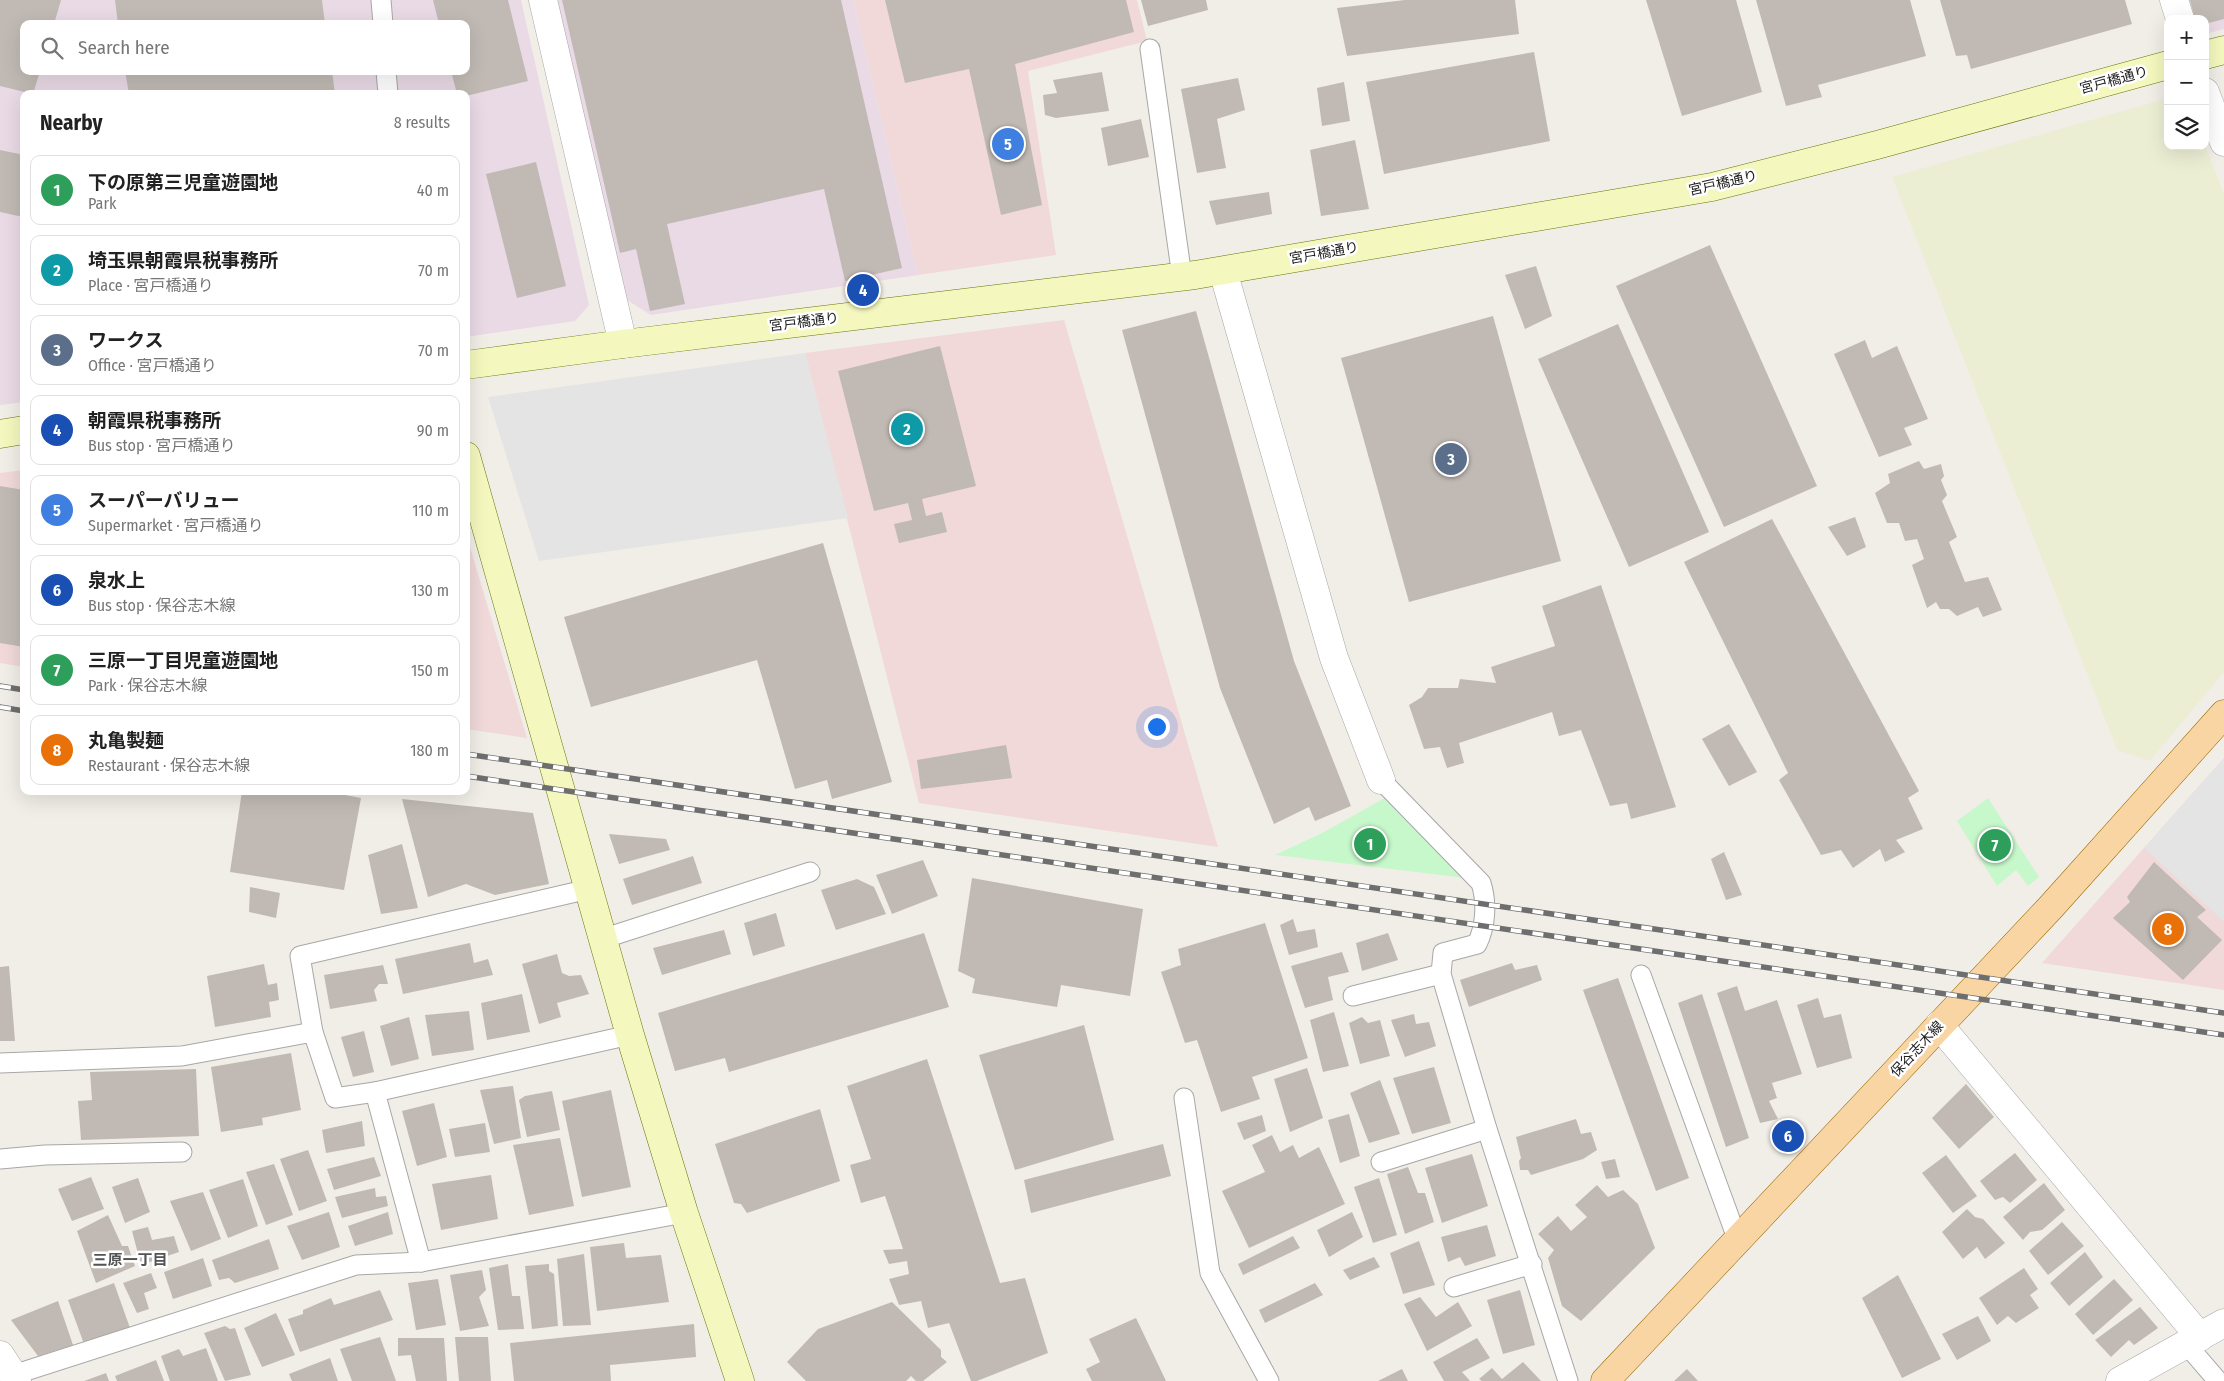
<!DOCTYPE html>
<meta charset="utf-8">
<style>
body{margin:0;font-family:"Fira Sans Condensed","Noto Sans JP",sans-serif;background:#f6f6f6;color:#222}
.controls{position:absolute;right:15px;top:15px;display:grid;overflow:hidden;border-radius:10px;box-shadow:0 5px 20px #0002}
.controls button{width:45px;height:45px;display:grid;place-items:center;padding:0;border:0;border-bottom:1px solid #e0e0e0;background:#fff;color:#222;font:25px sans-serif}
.you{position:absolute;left:1156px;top:726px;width:18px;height:18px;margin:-12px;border:4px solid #fff;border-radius:50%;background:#1a73e8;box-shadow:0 0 0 8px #1a73e833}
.badge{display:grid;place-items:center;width:32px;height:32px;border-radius:50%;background:#0f766e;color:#fff;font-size:16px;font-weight:700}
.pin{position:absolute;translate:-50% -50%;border:2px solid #fff;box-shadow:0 1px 5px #0006}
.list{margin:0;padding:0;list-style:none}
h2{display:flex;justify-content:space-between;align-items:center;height:65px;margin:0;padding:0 20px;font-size:21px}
h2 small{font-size:16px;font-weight:400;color:#767676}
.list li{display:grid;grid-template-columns:32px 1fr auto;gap:15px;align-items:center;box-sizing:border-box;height:70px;margin:0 10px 10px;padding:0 10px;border:1px solid #e0e0e0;border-radius:10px}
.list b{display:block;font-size:19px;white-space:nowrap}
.list p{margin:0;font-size:16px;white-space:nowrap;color:#767676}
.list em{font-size:16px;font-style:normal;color:#767676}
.icon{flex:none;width:28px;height:28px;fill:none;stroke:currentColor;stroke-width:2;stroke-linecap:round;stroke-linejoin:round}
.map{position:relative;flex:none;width:2224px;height:1381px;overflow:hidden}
.search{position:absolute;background:#fff;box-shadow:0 5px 20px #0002;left:20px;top:20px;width:450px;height:55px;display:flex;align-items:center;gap:12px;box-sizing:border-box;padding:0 18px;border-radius:10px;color:#767676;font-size:19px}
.panel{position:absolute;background:#fff;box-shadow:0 5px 20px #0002;left:20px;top:90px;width:450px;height:705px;border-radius:10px}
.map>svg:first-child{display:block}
.commercial{fill:#f0d9d8}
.industrial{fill:#e9dae6;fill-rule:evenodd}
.farmland{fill:#eceed4}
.park{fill:#c7f8cb}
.parking{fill:#e4e4e4}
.building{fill:#c1bab4}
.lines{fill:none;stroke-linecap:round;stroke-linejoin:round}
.lane-casing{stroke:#a7a7a7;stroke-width:21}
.street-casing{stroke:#a7a7a7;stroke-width:29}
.secondary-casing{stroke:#697609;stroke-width:29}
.primary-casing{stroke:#986905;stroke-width:29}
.lane{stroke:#fff;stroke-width:19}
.street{stroke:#fff;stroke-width:28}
.secondary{stroke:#f4f8be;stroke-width:28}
.primary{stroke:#f9d5a4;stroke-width:28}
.rail-casing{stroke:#6e6e6e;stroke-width:5.5}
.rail{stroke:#fff;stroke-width:4;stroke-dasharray:11;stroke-linecap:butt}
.labels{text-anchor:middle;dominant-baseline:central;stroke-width:5;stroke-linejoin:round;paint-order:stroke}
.street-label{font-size:14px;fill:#202020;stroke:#fff}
.neighbourhood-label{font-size:15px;font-weight:bold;fill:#535353;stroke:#fff}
</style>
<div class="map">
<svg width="2224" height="1381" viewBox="0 0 2224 1381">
<rect width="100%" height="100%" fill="#f1eee7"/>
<!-- commercial -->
<g class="commercial">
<polygon points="853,0 1137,0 1147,41 1028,71 1056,255 918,275"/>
<polygon points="1064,320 1218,847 919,803 805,353"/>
<polygon points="24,470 24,667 0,663 0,473"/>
<polygon points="466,534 527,738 466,729"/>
<polygon points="2224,758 2224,990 2042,963 2144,848"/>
</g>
<!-- industrial -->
<g class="industrial">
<path d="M0 0H521L589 305 575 321 466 337V94H24V402L0 405ZM24 24H466V71H24Z"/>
<polygon points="557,0 853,0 918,275 651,315 627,300"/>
<polygon points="2188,0 2224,0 2224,29 2205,34 2205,19 2193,19"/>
</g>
<!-- farmland -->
<polygon class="farmland" points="2168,98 2168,146 2205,145 2224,194 2224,672 2150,761 2117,750 1892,177"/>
<!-- park -->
<g class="park">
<polygon points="1390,795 1474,879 1275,855 1324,832"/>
<polygon points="1988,798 2039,877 2028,886 2016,870 1997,886 1957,821"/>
</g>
<!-- parking -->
<g class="parking">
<polygon points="805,353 848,518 539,561 488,397"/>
<polygon points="2224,758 2224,922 2144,848"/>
</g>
<!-- building -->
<g class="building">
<polygon points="0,0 61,0 54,24 24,24 24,71 40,71 33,94 0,86"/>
<polygon points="115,0 322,0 325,24 118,24"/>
<polygon points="433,0 508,0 528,81 466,96 466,94 457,94 451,71 466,71 466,24 439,24"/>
<polygon points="562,0 841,0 902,268 845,281 824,189 667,224 685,304 650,311 636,249 620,253"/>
<polygon points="885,0 1126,0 1134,32 1015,64 1042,205 1001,215 969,69 905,83"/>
<polygon points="1141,0 1206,0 1208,10 1148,26"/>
<polygon points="1405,0 1515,0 1519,34 1347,56 1337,8"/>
<polygon points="1646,0 1736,0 1762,92 1682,116"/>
<polygon points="1756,0 1910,0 1926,56 1818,85 1822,97 1786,106"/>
<polygon points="1940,0 2125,0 2132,24 1971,69 1967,55 1956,56"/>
<polygon points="2190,0 2224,0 2224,19 2205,24 2205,19 2195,19"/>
<polygon points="1534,52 1550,141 1384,174 1366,82"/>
<polygon points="125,71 332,71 335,94 129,94"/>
<polygon points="1102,72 1109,111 1056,118 1045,115 1043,95 1057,93 1053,80"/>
<polygon points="1238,78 1245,110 1217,119 1226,168 1197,173 1181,89"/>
<polygon points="1344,82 1350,121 1322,126 1317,88"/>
<polygon points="1141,119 1149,157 1108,166 1101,128"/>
<polygon points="1355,140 1369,209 1321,216 1310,150"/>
<polygon points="0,150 24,155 23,217 0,212"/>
<polygon points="536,162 566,286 517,298 486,174"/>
<polygon points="1269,192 1272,214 1216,225 1209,201"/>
<polygon points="1710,245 1817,486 1724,527 1616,286"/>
<polygon points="1536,266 1552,316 1525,329 1505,275"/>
<polygon points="1196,311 1294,661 1351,806 1315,821 1309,807 1274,824 1220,688 1122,330"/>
<polygon points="1493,316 1561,561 1409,602 1341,358"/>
<polygon points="1618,324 1709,532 1629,567 1538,359"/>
<polygon points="1865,340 1872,358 1897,346 1928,419 1904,428 1912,445 1879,457 1834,354"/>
<polygon points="940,346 976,486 922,499 926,516 942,512 947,532 899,543 894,524 912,520 908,503 874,511 838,371"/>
<polygon points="1919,461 1924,469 1941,464 1944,476 1941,480 1947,495 1942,501 1957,537 1949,542 1965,582 1988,577 2002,610 1983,617 1978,607 1957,616 1949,609 1940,609 1936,602 1927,608 1912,565 1924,559 1917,539 1905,541 1899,523 1887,523 1875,493 1890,483 1888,474"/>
<polygon points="0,486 24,490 24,647 0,643"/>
<polygon points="1855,517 1866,547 1847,556 1828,527"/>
<polygon points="1772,519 1919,791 1908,798 1923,829 1896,840 1905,852 1885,862 1880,849 1853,868 1841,850 1821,855 1779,780 1788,773 1684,562"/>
<polygon points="823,543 892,782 832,799 827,780 795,789 757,660 591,707 564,617"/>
<polygon points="1601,585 1676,807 1631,819 1627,803 1610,806 1581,730 1559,736 1552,712 1459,743 1464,763 1447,768 1440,747 1424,749 1409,705 1422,697 1428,688 1458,688 1460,679 1496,683 1491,667 1555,646 1542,606"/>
<polygon points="1729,724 1757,772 1729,786 1702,739"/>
<polygon points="1006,745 1012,778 921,789 917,760"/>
<polygon points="242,791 324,791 361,798 344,890 230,872"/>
<polygon points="402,799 533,813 549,884 495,895 466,884 428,897"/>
<polygon points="609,834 666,839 670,850 619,864"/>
<polygon points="402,844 418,908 381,914 368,855"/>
<polygon points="1724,852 1742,895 1726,900 1711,859"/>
<polygon points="693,856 702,883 632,905 623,879"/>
<polygon points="923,860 938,896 892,914 876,875"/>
<polygon points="2154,862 2206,910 2197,917 2222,940 2183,980 2113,918 2130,902 2127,897"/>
<polygon points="972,878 1143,909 1130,996 1061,985 1057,1007 972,993 975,979 958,971"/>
<polygon points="857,879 874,887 886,914 836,930 821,890"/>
<polygon points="250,887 280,893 276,918 249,912"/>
<polygon points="776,913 785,946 753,956 744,923"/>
<polygon points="1293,919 1297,932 1315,929 1318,947 1289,955 1280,925"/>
<polygon points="1265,923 1308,1058 1252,1077 1260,1099 1221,1112 1197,1040 1185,1043 1161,972 1181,965 1178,949"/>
<polygon points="724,930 731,954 662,975 653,948"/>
<polygon points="924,933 949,1007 729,1072 725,1058 675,1071 658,1013"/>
<polygon points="1388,933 1398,960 1362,971 1356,943"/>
<polygon points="470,943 474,963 488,959 493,975 403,994 395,959"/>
<polygon points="1342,952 1349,972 1328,977 1333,1000 1305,1008 1291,966"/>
<polygon points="557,954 562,973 569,976 581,975 589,994 557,1003 561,1017 539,1024 522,964"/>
<polygon points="1512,963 1515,970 1537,965 1542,980 1469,1007 1460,980"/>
<polygon points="264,964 268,985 277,983 279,1000 269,1002 271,1017 215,1027 207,976"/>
<polygon points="383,965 388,984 379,984 374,990 377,1001 330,1009 324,975"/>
<polygon points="9,966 15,1041 0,1041 0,967"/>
<polygon points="1618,978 1689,1178 1656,1191 1583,990"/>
<polygon points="1737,986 1745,1011 1777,1000 1802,1074 1772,1083 1777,1098 1769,1101 1778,1119 1760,1123 1717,993"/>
<polygon points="522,994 530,1032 487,1040 481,1003"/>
<polygon points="1702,994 1749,1138 1726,1147 1678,1003"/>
<polygon points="1818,998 1824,1018 1841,1014 1852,1058 1817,1068 1797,1005"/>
<polygon points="469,1011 474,1050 432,1056 425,1015"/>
<polygon points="1334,1012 1349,1066 1323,1072 1310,1020"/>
<polygon points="1414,1014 1416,1024 1429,1022 1436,1046 1405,1057 1391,1020"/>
<polygon points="409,1017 419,1059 391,1066 380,1026"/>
<polygon points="1362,1017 1368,1023 1380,1020 1390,1056 1360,1064 1349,1023"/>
<polygon points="1084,1025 1114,1140 1015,1170 979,1055"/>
<polygon points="364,1031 374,1072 353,1077 341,1037"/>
<polygon points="291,1053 301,1110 262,1118 263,1125 221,1132 211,1067"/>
<polygon points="927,1059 1000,1283 1025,1278 1048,1353 977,1381 971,1381 949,1323 928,1328 921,1301 899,1305 889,1279 909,1274 907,1261 889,1264 883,1250 903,1249 885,1196 861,1203 850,1165 871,1159 847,1086"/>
<polygon points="1434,1067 1451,1123 1412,1134 1393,1078"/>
<polygon points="1307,1068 1323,1118 1290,1132 1274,1079"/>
<polygon points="196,1069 199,1136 81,1140 78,1101 92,1100 90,1072"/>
<polygon points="1380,1080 1400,1134 1369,1143 1350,1093"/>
<polygon points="1966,1084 1994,1117 1959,1149 1932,1118"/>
<polygon points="513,1086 521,1138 494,1144 480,1090"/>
<polygon points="611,1090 631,1187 582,1197 562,1101"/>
<polygon points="552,1091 560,1130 527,1137 519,1100 525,1096"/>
<polygon points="434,1103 447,1157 417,1166 402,1111"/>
<polygon points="820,1109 840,1181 747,1213 741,1204 734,1203 715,1144"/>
<polygon points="1349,1114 1360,1156 1340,1163 1328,1120"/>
<polygon points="1262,1115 1266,1131 1244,1140 1237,1123"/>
<polygon points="1576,1119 1581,1134 1591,1132 1597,1150 1583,1159 1531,1175 1528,1170 1520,1170 1519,1161 1521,1158 1516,1137"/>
<polygon points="362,1121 365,1146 326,1153 322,1130"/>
<polygon points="485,1123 490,1152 455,1157 449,1129"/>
<polygon points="1272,1135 1280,1152 1293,1145 1299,1158 1319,1147 1345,1204 1249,1248 1222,1191 1265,1172 1252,1145"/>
<polygon points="560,1138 574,1206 529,1215 513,1145"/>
<polygon points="1163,1144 1171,1176 1031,1213 1024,1180"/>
<polygon points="308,1150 327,1201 299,1211 280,1159"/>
<polygon points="2015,1153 2037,1180 2010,1203 2003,1197 1995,1200 1980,1181"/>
<polygon points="1472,1154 1488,1206 1442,1223 1425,1168"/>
<polygon points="1946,1155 1977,1196 1953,1213 1922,1173"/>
<polygon points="374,1157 381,1176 334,1190 327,1169"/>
<polygon points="1615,1159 1620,1177 1606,1179 1601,1162"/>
<polygon points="274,1164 293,1215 266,1225 246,1172"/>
<polygon points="1408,1167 1418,1193 1425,1193 1434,1222 1405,1234 1387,1174"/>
<polygon points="491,1175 498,1219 441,1230 432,1184"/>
<polygon points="91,1177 104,1209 72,1221 58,1189"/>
<polygon points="138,1178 150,1212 125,1223 112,1187"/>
<polygon points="1379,1178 1397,1235 1373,1243 1354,1187"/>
<polygon points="243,1179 258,1226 228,1238 209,1190"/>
<polygon points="2044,1183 2065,1210 2042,1230 2030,1232 2023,1240 2003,1217"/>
<polygon points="1597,1185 1608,1197 1623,1190 1638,1204 1655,1248 1581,1321 1562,1306 1548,1258 1554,1250 1538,1234 1558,1216 1571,1231 1587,1217 1575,1205"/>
<polygon points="375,1188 376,1197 386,1196 388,1206 342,1218 335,1197"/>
<polygon points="203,1192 221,1239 191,1251 170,1201"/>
<polygon points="1967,1209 1975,1217 1983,1219 2005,1243 1985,1259 1977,1247 1963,1259 1942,1232"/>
<polygon points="329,1212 340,1247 302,1260 287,1226"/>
<polygon points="388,1212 393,1234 355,1246 348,1226"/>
<polygon points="1352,1212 1363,1237 1329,1257 1317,1230"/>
<polygon points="108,1215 122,1246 128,1246 135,1266 96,1283 77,1231"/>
<polygon points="2062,1222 2084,1246 2048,1275 2029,1251"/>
<polygon points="1487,1225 1496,1256 1465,1266 1460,1257 1448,1262 1441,1237"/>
<polygon points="148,1227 152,1240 174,1236 179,1252 141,1265 132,1231"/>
<polygon points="1293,1236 1300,1248 1243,1275 1238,1264"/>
<polygon points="269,1239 279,1269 235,1283 229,1278 219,1280 212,1260"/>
<polygon points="1419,1241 1435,1285 1403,1294 1390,1253"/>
<polygon points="624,1243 626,1258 661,1255 669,1302 597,1311 590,1247"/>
<polygon points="2085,1252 2103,1277 2069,1306 2050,1283"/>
<polygon points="584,1254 591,1325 563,1326 557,1259"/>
<polygon points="1374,1257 1380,1267 1350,1280 1343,1270"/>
<polygon points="203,1258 212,1286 173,1299 164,1272"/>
<polygon points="508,1264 512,1296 520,1296 524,1329 498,1330 489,1268"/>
<polygon points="549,1264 549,1271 554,1274 558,1326 532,1329 525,1266"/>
<polygon points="2024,1268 2038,1289 2030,1295 2039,1308 2016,1323 2008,1316 1997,1325 1979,1298"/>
<polygon points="482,1270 486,1290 479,1297 489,1326 460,1331 450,1275"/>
<polygon points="151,1273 157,1288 144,1293 149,1309 137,1313 123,1283"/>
<polygon points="1898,1275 1941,1359 1902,1378 1862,1298"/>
<polygon points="438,1279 446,1325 416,1330 408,1283"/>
<polygon points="2114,1279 2133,1300 2093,1335 2075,1314"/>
<polygon points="114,1283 130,1328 84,1344 68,1300"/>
<polygon points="1315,1283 1323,1295 1265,1323 1259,1310"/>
<polygon points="380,1290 393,1320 300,1352 288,1319 303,1314 303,1310 331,1298 334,1305"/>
<polygon points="1520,1290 1535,1345 1503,1354 1487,1300"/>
<polygon points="1420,1297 1436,1317 1458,1302 1472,1326 1427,1351 1404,1304"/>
<polygon points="58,1301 73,1345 38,1356 11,1320"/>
<polygon points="892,1302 941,1350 941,1357 947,1362 923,1381 916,1381 911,1376 906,1381 806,1381 787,1362 818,1329"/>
<polygon points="2140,1307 2158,1328 2134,1345 2129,1340 2111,1357 2095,1340"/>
<polygon points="276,1313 295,1355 262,1367 244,1328"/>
<polygon points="1978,1316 1991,1341 1957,1360 1942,1334"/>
<polygon points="1136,1318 1166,1381 1092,1381 1086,1369 1100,1362 1089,1339"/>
<polygon points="694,1324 696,1357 610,1365 611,1381 514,1381 510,1343"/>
<polygon points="225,1326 230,1329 235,1328 251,1375 225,1381 204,1333"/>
<polygon points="380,1337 396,1381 352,1381 340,1349"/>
<polygon points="455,1337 488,1337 491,1381 459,1381"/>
<polygon points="398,1338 444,1338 447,1381 416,1381 411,1355 398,1356"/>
<polygon points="1477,1338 1490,1358 1462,1372 1470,1381 1444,1381 1433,1362"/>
<polygon points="206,1348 218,1381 170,1381 161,1356 179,1349 183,1356"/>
<polygon points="330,1358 338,1381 292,1381 289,1374"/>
<polygon points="156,1360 164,1381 117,1381 115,1376"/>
<polygon points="1523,1362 1541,1381 1482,1381 1479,1379 1492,1368 1502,1379"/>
<polygon points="1402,1369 1408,1381 1378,1381"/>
<polygon points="1687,1369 1698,1381 1674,1381"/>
<polygon points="106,1373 109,1381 84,1381"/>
</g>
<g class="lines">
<defs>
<g id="lane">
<polyline points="381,0 383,24"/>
<polyline points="1150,49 1182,277"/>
<polyline points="386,71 388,94"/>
<path d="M1381 780 1481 883C1487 902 1486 926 1477 944L1443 953 1441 974 1487 1129 1568 1381"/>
<polyline points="602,939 810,872"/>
<polyline points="1641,975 1738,1241"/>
<polyline points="1353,996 1441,974"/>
<polyline points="313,1032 300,956 589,889"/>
<polyline points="0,1063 182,1056 313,1032 335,1098 375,1092 630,1035"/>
<polyline points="375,1092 421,1262"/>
<polyline points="1184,1098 1210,1273 1269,1381"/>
<polyline points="0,1159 45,1155 182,1152"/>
<polyline points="1381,1162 1487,1129"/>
<polyline points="1454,1287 1532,1264"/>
<polyline points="2187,1345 2218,1381"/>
<polyline points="13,1375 356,1265 421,1262 684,1213"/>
</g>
<g id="street">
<polyline points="543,0 623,344"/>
<polyline points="2174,0 2180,19"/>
<polyline points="2205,92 2224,142"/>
<polyline points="1223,271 1334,658 1381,780"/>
<polyline points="1939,1025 2200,1337"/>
<polyline points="0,1355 17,1381"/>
<polyline points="2120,1381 2224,1323"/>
</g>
<g id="secondary">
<polyline points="2205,55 2224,50"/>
<polyline points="466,365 623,344 1195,275 1712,187 1877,145 2168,65"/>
<polyline points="0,434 24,430"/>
<polyline points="466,456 630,1035 684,1213 740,1381"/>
</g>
<polyline id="primary" points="1605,1381 2050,908 2224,714"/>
</defs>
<!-- lane casing -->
<use href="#lane" class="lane-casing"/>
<!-- street casing -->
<use href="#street" class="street-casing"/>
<!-- secondary casing -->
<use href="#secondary" class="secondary-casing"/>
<!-- primary casing -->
<use href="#primary" class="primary-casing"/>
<!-- lane -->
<use href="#lane" class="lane"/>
<!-- street -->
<use href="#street" class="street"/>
<!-- secondary -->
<use href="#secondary" class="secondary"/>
<!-- primary -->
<use href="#primary" class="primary"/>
<defs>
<g id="rail">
<polyline points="0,686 24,690"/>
<polyline points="0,707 24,711"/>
<polyline points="466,754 2224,1013"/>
<polyline points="466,776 2224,1035"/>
</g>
</defs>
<!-- rail casing -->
<use href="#rail" class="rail-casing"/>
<!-- rail -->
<use href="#rail" class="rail"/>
</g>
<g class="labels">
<!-- street labels -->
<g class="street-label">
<text transform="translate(2114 80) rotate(-15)">宮戸橋通り</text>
<text transform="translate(1723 183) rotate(-13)">宮戸橋通り</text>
<text transform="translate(1324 253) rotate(-10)">宮戸橋通り</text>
<text transform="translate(804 322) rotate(-7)">宮戸橋通り</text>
<text transform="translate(1917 1049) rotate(-47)">保谷志木線</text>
</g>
<!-- neighbourhood labels -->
<g class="neighbourhood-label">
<text x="130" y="1260">三原一丁目</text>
</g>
</g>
</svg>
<div class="controls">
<button>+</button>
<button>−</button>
<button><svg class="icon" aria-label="layers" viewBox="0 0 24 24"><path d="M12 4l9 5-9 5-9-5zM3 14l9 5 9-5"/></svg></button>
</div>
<div class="you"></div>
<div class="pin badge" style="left:1370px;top:844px;background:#2e9e5b">1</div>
<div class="pin badge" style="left:907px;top:429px;background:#0f9aa8">2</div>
<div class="pin badge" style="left:1451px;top:459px;background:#5c6f8a">3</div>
<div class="pin badge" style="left:863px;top:290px;background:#1a4fb4">4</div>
<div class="pin badge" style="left:1008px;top:144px;background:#3f7fe0">5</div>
<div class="pin badge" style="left:1788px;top:1136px;background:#1a4fb4">6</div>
<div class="pin badge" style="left:1995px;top:845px;background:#2e9e5b">7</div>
<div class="pin badge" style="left:2168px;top:929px;background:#e8710a">8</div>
<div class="search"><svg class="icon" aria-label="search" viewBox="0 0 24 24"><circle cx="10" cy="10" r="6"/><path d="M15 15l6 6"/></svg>Search here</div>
<section class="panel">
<h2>Nearby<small>8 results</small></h2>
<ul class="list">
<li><span class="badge" style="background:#2e9e5b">1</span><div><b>下の原第三児童遊園地</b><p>Park</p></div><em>40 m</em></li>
<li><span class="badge" style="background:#0f9aa8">2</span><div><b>埼玉県朝霞県税事務所</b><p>Place · 宮戸橋通り</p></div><em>70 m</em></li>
<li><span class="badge" style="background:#5c6f8a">3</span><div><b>ワークス</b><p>Office · 宮戸橋通り</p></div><em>70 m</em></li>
<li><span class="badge" style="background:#1a4fb4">4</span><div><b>朝霞県税事務所</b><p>Bus stop · 宮戸橋通り</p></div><em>90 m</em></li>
<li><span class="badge" style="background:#3f7fe0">5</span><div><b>スーパーバリュー</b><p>Supermarket · 宮戸橋通り</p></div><em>110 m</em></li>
<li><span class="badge" style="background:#1a4fb4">6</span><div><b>泉水上</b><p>Bus stop · 保谷志木線</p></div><em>130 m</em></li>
<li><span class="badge" style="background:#2e9e5b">7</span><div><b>三原一丁目児童遊園地</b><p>Park · 保谷志木線</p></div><em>150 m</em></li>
<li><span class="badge" style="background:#e8710a">8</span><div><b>丸亀製麺</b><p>Restaurant · 保谷志木線</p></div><em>180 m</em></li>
</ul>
</section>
</div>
